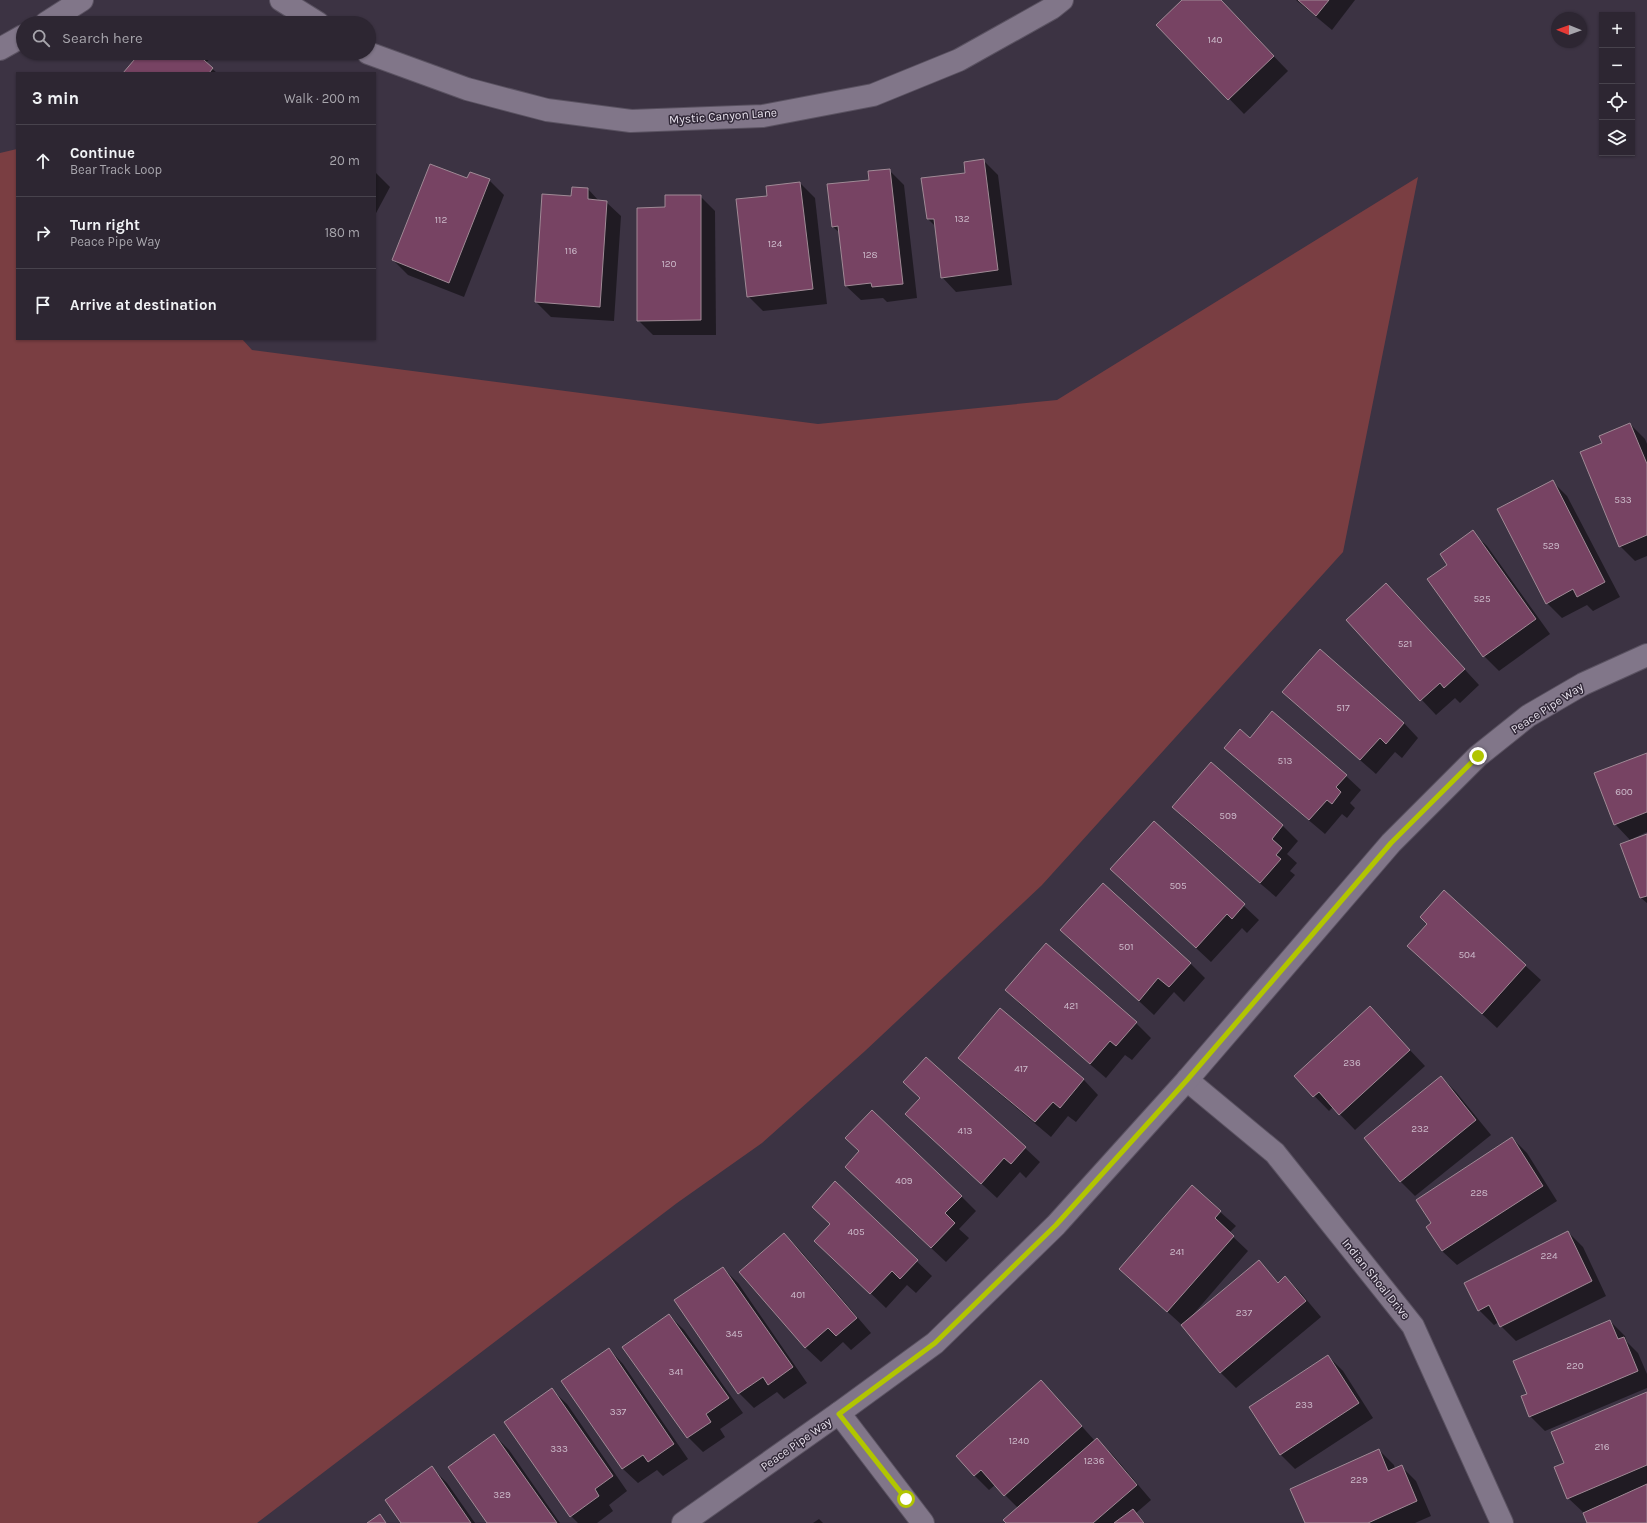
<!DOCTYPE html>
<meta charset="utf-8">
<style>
body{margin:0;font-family:Karla,sans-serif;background:#39323e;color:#f1f3f6}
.controls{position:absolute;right:12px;top:12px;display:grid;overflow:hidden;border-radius:0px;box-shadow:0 1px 3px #0004}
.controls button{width:36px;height:36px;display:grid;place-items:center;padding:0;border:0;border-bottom:1px solid #48434d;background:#2d2632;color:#f1f3f6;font:20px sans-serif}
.compass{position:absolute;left:1551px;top:12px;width:36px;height:36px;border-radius:50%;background:#2d2632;box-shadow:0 1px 3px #0004;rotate:271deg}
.stop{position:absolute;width:12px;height:12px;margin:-9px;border:3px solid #b1c500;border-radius:50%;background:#fff}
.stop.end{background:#b1c500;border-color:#fff;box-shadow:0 1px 4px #0008}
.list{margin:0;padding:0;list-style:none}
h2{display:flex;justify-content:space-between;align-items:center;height:52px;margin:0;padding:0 16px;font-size:17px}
h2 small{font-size:13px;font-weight:400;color:#a7a5ac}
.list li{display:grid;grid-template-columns:26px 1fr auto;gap:12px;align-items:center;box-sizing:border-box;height:72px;padding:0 16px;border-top:1px solid #48434d}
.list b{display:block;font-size:15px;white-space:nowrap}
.list p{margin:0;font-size:13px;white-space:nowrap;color:#a7a5ac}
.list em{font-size:13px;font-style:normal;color:#a7a5ac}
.icon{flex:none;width:22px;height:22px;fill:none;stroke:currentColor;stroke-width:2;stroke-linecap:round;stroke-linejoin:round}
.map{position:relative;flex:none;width:1647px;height:1523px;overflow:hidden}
.search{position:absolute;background:#2d2632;box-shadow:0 1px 3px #0004;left:16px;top:16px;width:360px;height:44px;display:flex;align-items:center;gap:10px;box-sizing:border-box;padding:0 14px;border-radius:22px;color:#a7a5ac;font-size:15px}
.panel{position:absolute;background:#2d2632;box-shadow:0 1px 3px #0004;left:16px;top:72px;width:360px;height:268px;border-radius:0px}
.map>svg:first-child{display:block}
.green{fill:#7a3e42}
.shadow{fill:#0007}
.building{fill:#774363;stroke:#a08a96}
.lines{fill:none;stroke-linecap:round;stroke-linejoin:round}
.street-casing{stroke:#5a5261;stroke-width:24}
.street{stroke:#817689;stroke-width:22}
.route{stroke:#b1c500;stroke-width:5}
.labels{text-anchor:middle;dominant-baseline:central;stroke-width:3;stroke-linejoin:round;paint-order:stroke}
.number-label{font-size:10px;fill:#ccbaca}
.street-label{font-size:12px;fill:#e8e2ed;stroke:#322939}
</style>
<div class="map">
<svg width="1647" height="1523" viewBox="0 0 1647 1523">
<rect width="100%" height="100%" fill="#3c3343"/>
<!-- green -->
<polygon class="green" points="17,149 17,339 242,339 252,350 818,424 1057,400 1418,177 1343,552 1042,885 865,1051 762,1143 677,1203 257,1523 0,1523 0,153"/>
<!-- shadow -->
<g class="shadow">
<polygon points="1183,0 1220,0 1288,71 1244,114 1158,25"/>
<polygon points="1296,0 1355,0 1332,30"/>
<polygon points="170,20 174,23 167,23"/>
<polygon points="141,53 207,53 211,57 206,63 217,73 124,73"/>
<polygon points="983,160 998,175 1012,285 956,292 942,277 936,227 928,219 922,179 966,174"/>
<polygon points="889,170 904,185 917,298 887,302 883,298 861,300 846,286 840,233 833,227 870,180"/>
<polygon points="375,172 390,187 375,215"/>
<polygon points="467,179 489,180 504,195 464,297 408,275 393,260"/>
<polygon points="800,183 815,198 827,304 763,311 748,296 768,196"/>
<polygon points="588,189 599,201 606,202 621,216 614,321 551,317 536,302 572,197"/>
<polygon points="700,196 715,211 716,335 653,335 638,320"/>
<polygon points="1630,424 1645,439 1647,444 1647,556 1635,561 1620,546 1603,444"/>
<polygon points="1552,481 1567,496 1620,597 1593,611 1587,605 1562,618 1547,603"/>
<polygon points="1472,532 1487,546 1550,634 1499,671 1484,656 1448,565"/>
<polygon points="1400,599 1479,685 1460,703 1455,698 1436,715 1347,620"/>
<polygon points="1284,692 1404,723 1418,738 1402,758 1395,752 1376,774 1299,707"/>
<polygon points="1250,739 1346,776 1361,790 1350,803 1355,808 1347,818 1342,814 1325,834 1240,762 1225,748"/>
<polygon points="1647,754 1647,832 1634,838 1634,839 1647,835 1647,903 1641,898 1631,841 1615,824"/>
<polygon points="1211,764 1283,826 1298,841 1287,854 1297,863 1290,871 1295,875 1276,897 1188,822 1174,807"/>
<polygon points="1154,822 1259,920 1247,933 1242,928 1211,962 1126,883"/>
<polygon points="1444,892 1541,980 1497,1028 1409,946 1428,924"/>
<polygon points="1062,930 1190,963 1205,978 1184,1002 1174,992 1154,1015"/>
<polygon points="1006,990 1136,1023 1151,1038 1132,1060 1125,1055 1106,1078 1021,1005"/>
<polygon points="1370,1008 1425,1066 1355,1130 1333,1107 1329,1111 1295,1076"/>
<polygon points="1000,1009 1084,1080 1098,1095 1076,1122 1068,1116 1051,1137 974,1072 959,1058"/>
<polygon points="1441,1077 1456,1092 1491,1135 1415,1196 1400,1181"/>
<polygon points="904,1082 1025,1148 1040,1162 1026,1178 1020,1172 997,1198 906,1114 921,1099"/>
<polygon points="846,1138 961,1196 976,1211 959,1229 969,1238 946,1262 861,1182 860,1152"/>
<polygon points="1512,1138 1527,1153 1557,1201 1457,1265 1442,1251"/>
<polygon points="835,1183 932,1276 916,1293 907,1285 886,1308 831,1255 831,1225"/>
<polygon points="1192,1187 1236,1226 1229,1233 1248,1251 1191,1317 1192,1318 1259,1262 1279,1283 1285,1277 1300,1292 1321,1317 1236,1388 1221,1373 1182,1325 1120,1269"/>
<polygon points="1568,1232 1583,1247 1606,1296 1516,1341 1501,1326 1499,1322 1494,1325 1479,1310"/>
<polygon points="784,1234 799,1249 871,1333 851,1350 843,1342 821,1362 806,1348 741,1272"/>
<polygon points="723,1268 738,1283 807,1383 784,1399 777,1392 754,1408 739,1393"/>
<polygon points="669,1315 684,1330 743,1413 720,1429 725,1437 703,1452 688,1437 624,1347"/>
<polygon points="1610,1321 1625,1336 1627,1342 1638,1353 1647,1374 1647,1388 1545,1431 1530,1416 1528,1395"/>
<polygon points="609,1349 623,1364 688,1459 663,1476 657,1470 638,1483 623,1469 563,1381"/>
<polygon points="1328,1356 1343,1371 1373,1418 1295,1469 1281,1455"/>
<polygon points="1041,1381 1095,1441 1097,1440 1112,1454 1151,1500 1136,1513 1145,1523 1007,1523 1018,1508 995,1485 989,1490 974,1475"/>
<polygon points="552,1390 567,1404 627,1491 609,1505 613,1511 597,1523 578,1523 571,1516"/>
<polygon points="1647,1393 1647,1523 1588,1523 1584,1513 1568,1498 1565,1463"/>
<polygon points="494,1435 509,1450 560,1523 489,1523"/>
<polygon points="1379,1450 1394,1465 1395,1469 1401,1466 1416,1481 1431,1516 1415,1523 1306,1523"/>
<polygon points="432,1468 447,1483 475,1523 402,1523"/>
<polygon points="819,1519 823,1523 813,1523"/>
</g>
<!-- building -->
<g class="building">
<polygon points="1182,0 1221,0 1274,56 1228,100 1156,25"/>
<polygon points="1298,0 1329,0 1316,16"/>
<polygon points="140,53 196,53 213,68 209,73 123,73"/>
<polygon points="984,159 998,270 941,278 934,219 927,219 921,178 965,173 964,162"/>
<polygon points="430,164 467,178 470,172 490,179 449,283 392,260"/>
<polygon points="890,169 903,284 872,287 871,283 845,286 838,226 832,227 827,184 869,180 868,171"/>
<polygon points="800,182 813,289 747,297 736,199 767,196 766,186"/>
<polygon points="572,187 588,188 588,199 607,201 600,307 535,302 542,194 571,196"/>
<polygon points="665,195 701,195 701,320 637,321 637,208 665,207"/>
<polygon points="1630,423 1647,464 1647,535 1619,547 1580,452 1602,443 1599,436"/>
<polygon points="1553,480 1605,582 1577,597 1573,589 1546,604 1497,509"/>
<polygon points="1473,530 1536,619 1483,657 1427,579 1447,565 1440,554"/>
<polygon points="1386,583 1465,669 1444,688 1440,683 1420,701 1346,620"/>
<polygon points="1320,649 1404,723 1386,744 1380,738 1360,760 1282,692"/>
<polygon points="1272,711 1347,775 1336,787 1341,792 1332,804 1327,800 1309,820 1224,748 1240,729 1250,738"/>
<polygon points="1647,753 1647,812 1614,825 1594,773"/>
<polygon points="1211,762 1283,825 1272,839 1282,848 1276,855 1281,859 1260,883 1172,807"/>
<polygon points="1154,821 1245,904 1232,919 1227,914 1196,948 1110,869"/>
<polygon points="1647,834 1647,896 1640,898 1620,844"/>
<polygon points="1103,883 1191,963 1169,987 1158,978 1139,1001 1060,930"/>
<polygon points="1444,890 1526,965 1482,1014 1407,946 1427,924 1420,917"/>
<polygon points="1046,943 1137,1022 1116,1046 1110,1041 1090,1064 1005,990"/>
<polygon points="1370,1006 1410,1050 1339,1115 1319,1092 1313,1097 1294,1076"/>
<polygon points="1000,1008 1084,1079 1060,1108 1053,1102 1035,1122 958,1058"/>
<polygon points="926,1057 1026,1147 1011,1164 1004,1158 981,1184 905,1114 920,1098 903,1082"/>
<polygon points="1441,1076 1476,1120 1400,1182 1364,1138"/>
<polygon points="872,1110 962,1196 945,1213 955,1223 931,1248 845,1167 859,1151 845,1138"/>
<polygon points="1512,1137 1543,1186 1442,1251 1426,1227 1431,1223 1416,1200"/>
<polygon points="835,1181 918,1260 900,1279 892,1271 870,1294 814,1241 830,1224 812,1207"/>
<polygon points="1192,1185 1221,1211 1215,1218 1234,1236 1167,1312 1119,1269"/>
<polygon points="1568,1231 1592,1281 1500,1327 1489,1305 1478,1311 1464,1283"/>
<polygon points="784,1233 857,1318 836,1336 828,1328 805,1348 739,1272"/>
<polygon points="1259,1260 1278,1283 1285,1276 1306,1301 1220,1373 1181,1325"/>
<polygon points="723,1267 793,1367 768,1385 763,1377 738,1394 674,1300"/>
<polygon points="669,1314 729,1398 706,1414 711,1422 687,1438 622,1347"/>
<polygon points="1610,1320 1618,1339 1624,1337 1638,1371 1529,1417 1521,1396 1527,1394 1513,1361"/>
<polygon points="609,1348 674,1444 648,1462 643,1455 622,1469 561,1381"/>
<polygon points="1328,1355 1359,1403 1280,1455 1249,1407"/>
<polygon points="1041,1380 1082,1426 1004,1496 981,1470 974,1476 956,1456"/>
<polygon points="552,1388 613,1476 595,1489 599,1496 570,1517 504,1422"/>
<polygon points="1647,1392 1647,1465 1567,1499 1554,1467 1564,1463 1551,1432"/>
<polygon points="494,1434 557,1523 487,1523 448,1467"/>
<polygon points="1097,1438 1137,1485 1093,1523 1006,1523 1003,1520"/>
<polygon points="1379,1449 1388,1471 1402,1465 1417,1501 1368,1523 1305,1523 1290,1489"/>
<polygon points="432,1466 471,1523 401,1523 385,1500"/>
<polygon points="1647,1484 1647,1523 1587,1523 1583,1513"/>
<polygon points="1133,1509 1144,1523 1114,1523"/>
<polygon points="380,1514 386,1523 367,1523"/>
</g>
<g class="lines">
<defs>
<g id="street">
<polyline points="281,0 318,23"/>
<polyline points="46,23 82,0"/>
<polyline points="0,49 23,36"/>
<polyline points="368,53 467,89 547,110 631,121 763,116 873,95 959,60 1052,8 1062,0"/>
<polyline points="1187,1080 1275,1153 1413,1326 1502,1523"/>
<polyline points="839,1413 923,1523"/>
<polyline points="683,1523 839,1413 935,1343 1056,1225 1187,1080 1391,843 1478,756 1528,716 1583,684 1647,655"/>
</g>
</defs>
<!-- street casing -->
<use href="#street" class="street-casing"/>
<!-- street -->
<use href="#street" class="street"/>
</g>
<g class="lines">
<!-- route -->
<polyline class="route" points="906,1499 839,1414 935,1343 1056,1225 1187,1080 1391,843 1478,756"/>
</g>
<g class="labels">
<!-- number labels -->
<g class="number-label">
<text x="1215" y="40">140</text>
<text x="962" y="219">132</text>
<text x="441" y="220">112</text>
<text x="775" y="244">124</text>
<text x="571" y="251">116</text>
<text x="870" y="255">128</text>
<text x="669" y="264">120</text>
<text x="1623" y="500">533</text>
<text x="1551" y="546">529</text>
<text x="1482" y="599">525</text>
<text x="1405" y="644">521</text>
<text x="1343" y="708">517</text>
<text x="1285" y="761">513</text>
<text x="1624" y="792">600</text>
<text x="1228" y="816">509</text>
<text x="1178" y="886">505</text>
<text x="1126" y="947">501</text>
<text x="1467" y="955">504</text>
<text x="1071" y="1006">421</text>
<text x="1352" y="1063">236</text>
<text x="1021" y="1069">417</text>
<text x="1420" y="1129">232</text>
<text x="965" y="1131">413</text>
<text x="904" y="1181">409</text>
<text x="1479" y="1193">228</text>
<text x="856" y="1232">405</text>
<text x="1177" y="1252">241</text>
<text x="1549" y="1256">224</text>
<text x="798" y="1295">401</text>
<text x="1244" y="1313">237</text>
<text x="734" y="1334">345</text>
<text x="1575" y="1366">220</text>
<text x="676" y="1372">341</text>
<text x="1304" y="1405">233</text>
<text x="618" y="1412">337</text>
<text x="1019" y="1441">1240</text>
<text x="1602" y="1447">216</text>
<text x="559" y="1449">333</text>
<text x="1094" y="1461">1236</text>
<text x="1359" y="1480">229</text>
<text x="502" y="1495">329</text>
</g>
<!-- street labels -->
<g class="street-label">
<text transform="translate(723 116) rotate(-4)">Mystic Canyon Lane</text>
<text transform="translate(1547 708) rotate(-33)">Peace Pipe Way</text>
<text transform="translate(1376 1279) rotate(51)">Indian Shoal Drive</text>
<text transform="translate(796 1444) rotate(-35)">Peace Pipe Way</text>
</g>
</g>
</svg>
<div class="controls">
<button>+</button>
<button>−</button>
<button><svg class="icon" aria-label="locate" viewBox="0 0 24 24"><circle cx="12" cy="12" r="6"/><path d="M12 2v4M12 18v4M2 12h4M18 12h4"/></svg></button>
<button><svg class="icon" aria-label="layers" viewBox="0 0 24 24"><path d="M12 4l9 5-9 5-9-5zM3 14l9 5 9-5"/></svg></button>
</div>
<svg class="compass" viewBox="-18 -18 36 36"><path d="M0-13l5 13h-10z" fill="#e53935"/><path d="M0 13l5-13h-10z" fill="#a7a5ac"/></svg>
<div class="stop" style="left:906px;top:1499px"></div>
<div class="stop end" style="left:1478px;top:756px"></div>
<div class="search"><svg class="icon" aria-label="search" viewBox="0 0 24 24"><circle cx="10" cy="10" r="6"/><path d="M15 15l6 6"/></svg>Search here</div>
<section class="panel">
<h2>3 min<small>Walk · 200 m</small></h2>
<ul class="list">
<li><svg class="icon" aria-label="ahead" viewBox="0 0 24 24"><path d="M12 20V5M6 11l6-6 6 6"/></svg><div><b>Continue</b><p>Bear Track Loop</p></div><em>20 m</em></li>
<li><svg class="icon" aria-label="right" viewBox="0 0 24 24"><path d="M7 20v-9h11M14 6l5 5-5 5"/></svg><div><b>Turn right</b><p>Peace Pipe Way</p></div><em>180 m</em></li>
<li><svg class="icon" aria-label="arrive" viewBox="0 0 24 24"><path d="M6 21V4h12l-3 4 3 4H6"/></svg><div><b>Arrive at destination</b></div></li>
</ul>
</section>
</div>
